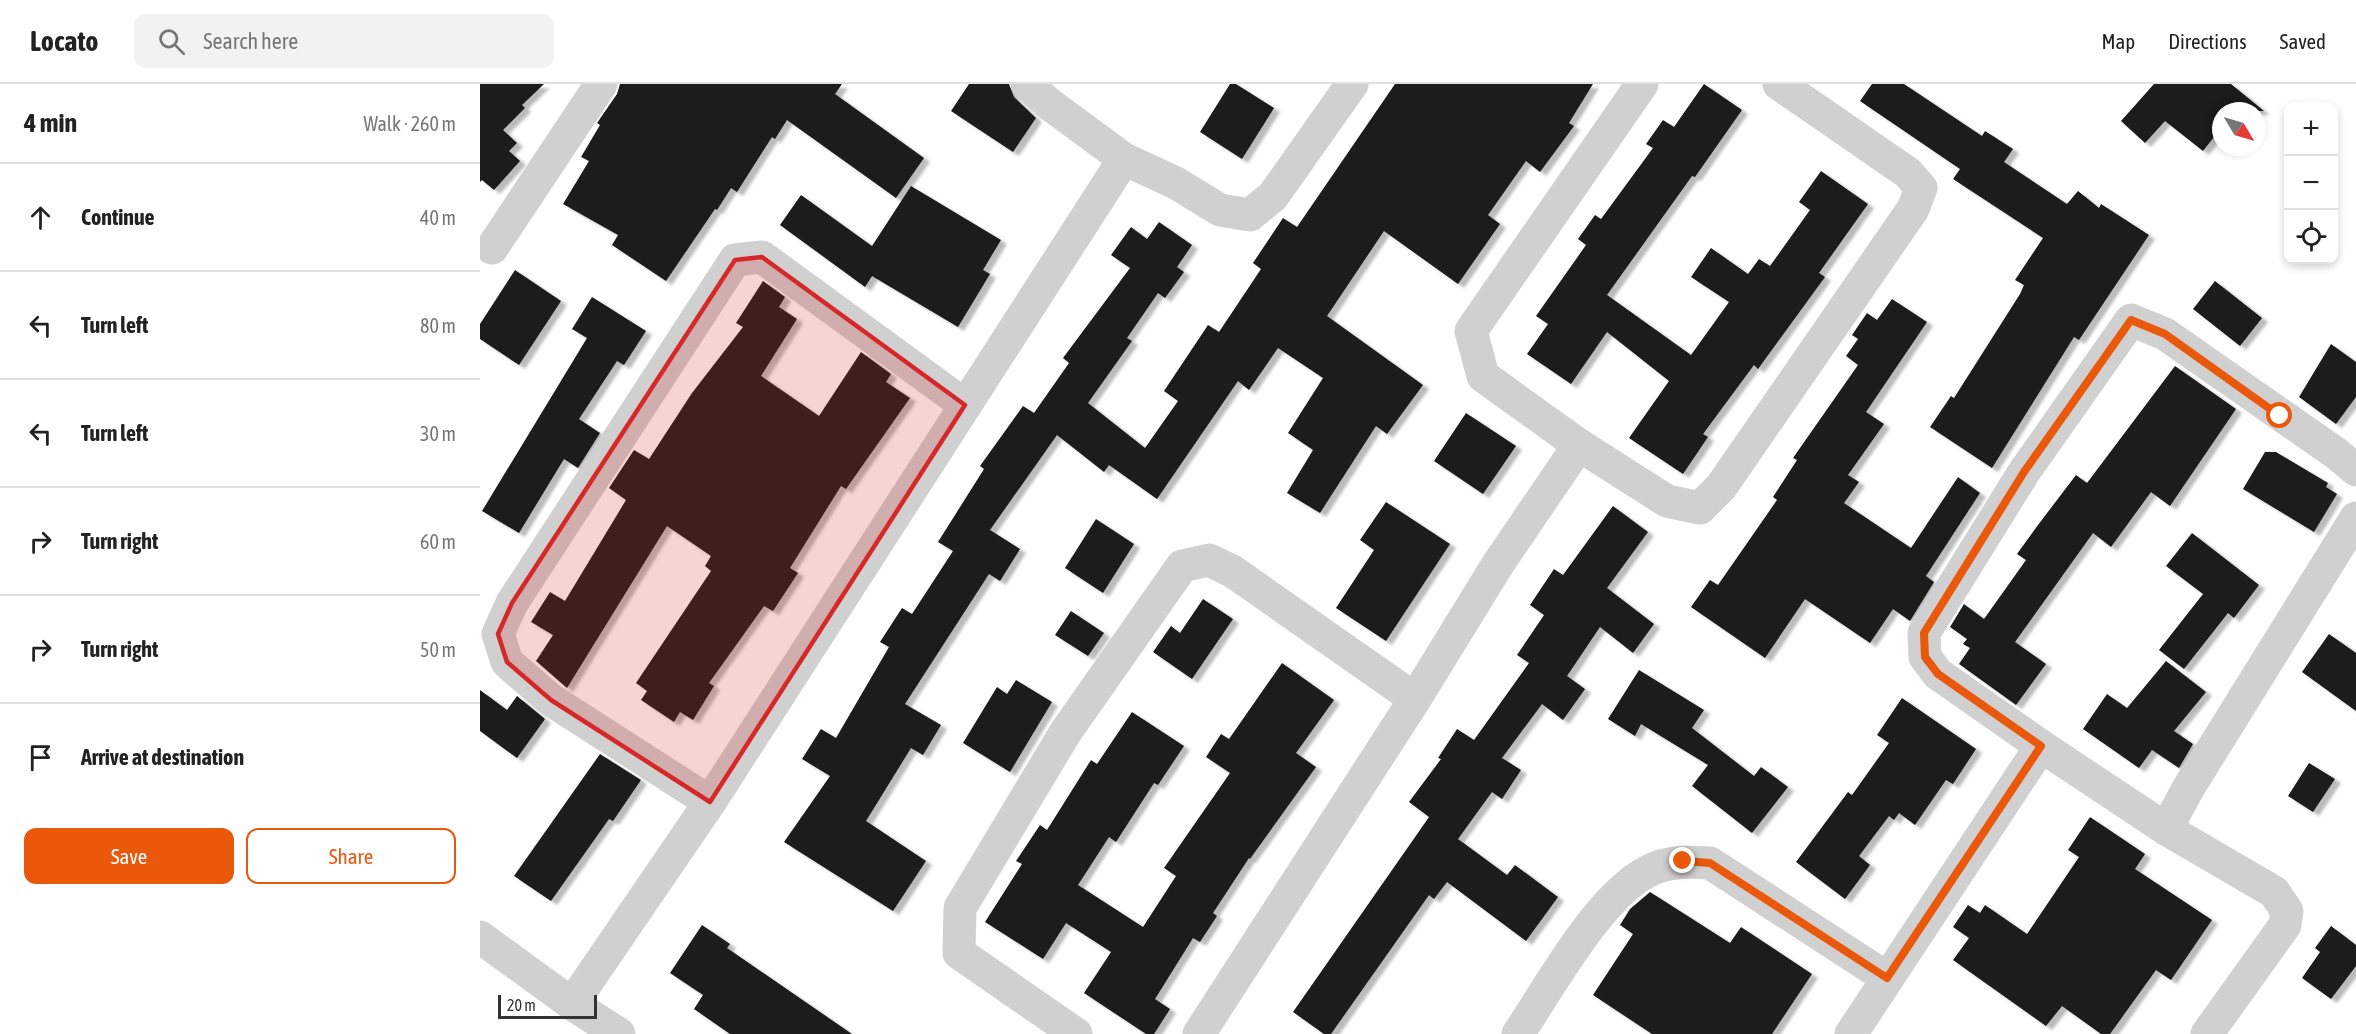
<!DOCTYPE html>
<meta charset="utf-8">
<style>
body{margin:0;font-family:"Asap Condensed",sans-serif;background:#f2f2f2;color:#222}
.controls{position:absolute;right:18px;top:18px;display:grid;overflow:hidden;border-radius:12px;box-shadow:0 3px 9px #0003}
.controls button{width:54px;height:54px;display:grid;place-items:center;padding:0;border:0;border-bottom:2px solid #e0e0e0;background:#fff;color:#222;font:30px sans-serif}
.compass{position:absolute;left:1732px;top:18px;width:54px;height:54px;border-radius:50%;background:#fff;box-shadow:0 3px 9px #0003;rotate:128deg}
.scale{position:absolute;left:18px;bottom:15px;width:99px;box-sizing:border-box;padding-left:6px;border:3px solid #333;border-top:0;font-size:16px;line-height:21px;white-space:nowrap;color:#333;-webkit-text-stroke:4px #fff;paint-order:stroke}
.stop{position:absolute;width:18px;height:18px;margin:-14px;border:4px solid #ea580c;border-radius:50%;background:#fff}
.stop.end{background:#ea580c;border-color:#fff;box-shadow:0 2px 6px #0008}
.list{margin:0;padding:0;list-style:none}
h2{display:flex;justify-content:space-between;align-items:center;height:78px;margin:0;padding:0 24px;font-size:26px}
h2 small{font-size:20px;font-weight:400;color:#767676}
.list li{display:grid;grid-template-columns:39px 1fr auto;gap:18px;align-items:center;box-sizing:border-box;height:108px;padding:0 24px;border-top:2px solid #e0e0e0}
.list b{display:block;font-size:22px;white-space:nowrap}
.list em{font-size:20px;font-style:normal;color:#767676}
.actions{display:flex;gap:12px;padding:18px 24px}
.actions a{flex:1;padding:14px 0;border:2px solid #ea580c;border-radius:12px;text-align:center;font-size:21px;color:#ea580c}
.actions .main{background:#ea580c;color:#fff}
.icon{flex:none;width:33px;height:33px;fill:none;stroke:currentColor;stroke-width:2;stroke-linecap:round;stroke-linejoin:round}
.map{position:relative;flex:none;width:1876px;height:950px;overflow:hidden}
header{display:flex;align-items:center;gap:36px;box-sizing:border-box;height:84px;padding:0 30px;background:#fff;border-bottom:2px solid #e0e0e0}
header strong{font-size:28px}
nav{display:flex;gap:33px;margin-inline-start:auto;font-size:21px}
.search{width:420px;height:54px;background:#f2f2f2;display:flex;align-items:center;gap:15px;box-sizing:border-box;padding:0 21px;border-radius:12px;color:#767676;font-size:22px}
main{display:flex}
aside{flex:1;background:#fff}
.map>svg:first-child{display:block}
.building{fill:#1a1a1a;filter:url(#shadow)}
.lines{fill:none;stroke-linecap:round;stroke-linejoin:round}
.minor{stroke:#d0d0d0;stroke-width:33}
.route{stroke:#ea580c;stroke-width:8}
.marked{fill:#d62828;fill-opacity:0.2;stroke:#d62828;stroke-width:4.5;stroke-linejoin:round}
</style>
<header>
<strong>Locato</strong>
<div class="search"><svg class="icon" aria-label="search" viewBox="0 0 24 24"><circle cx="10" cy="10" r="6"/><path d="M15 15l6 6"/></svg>Search here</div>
<nav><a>Map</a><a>Directions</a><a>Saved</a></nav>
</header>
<main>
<aside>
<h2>4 min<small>Walk · 260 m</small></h2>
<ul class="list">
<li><svg class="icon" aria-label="ahead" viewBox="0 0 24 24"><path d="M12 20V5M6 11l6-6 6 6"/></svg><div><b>Continue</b></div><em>40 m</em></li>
<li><svg class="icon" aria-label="left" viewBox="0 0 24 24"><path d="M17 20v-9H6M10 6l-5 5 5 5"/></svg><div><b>Turn left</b></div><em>80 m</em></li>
<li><svg class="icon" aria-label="left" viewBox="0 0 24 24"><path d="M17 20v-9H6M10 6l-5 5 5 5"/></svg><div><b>Turn left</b></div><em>30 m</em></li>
<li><svg class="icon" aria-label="right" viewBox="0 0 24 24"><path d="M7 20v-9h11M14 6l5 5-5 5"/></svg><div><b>Turn right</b></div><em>60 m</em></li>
<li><svg class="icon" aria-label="right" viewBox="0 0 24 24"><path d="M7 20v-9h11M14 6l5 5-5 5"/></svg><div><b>Turn right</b></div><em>50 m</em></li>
<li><svg class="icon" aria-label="arrive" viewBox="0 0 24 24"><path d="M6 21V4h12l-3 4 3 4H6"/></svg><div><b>Arrive at destination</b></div></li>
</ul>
<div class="actions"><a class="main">Save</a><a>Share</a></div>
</aside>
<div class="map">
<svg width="1876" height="950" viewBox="0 0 1876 950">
<defs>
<filter id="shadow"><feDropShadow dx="6" dy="4" stdDeviation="1.5" flood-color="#0004"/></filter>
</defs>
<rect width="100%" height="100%" fill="#fff"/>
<!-- building -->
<g class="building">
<polygon points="0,0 64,0 42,21 45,24 23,46 37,59 29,67 40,77 14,106 2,96 0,98"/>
<polygon points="140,0 362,0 355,10 444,74 416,114 307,36 295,55 292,53 257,108 251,104 237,126 235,125 186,197 132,161 138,151 83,120 109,77 101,73 120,41 117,39 137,10"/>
<polygon points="489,0 529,0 534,13 556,34 533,68 471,27"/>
<polygon points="750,0 756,0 794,24 762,75 720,48"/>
<polygon points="915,0 1113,0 1089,39 1094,42 1060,88 1046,77 1008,131 1020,140 978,200 904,147 847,232 943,301 907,350 896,342 840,429 807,409 833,366 808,349 843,294 798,264 769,306 758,297 677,415 629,381 624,388 577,351 510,446 540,465 520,497 509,490 425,620 461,641 443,671 431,664 386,737 446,777 413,827 304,758 350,692 322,675 341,645 356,654 409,563 400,558 422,524 432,530 473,467 458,458 504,385 500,382 543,322 554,329 589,279 583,274 650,184 631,171 651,143 667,155 679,138 712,161 697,183 704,188 685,214 678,209 647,254 652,257 608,319 665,364 698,317 684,307 728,241 739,248 781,185 773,179 803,134 817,143"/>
<polygon points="1224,0 1262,26 1215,93 1212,92 1127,211 1211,271 1249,218 1211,193 1231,164 1268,190 1279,175 1290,182 1330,126 1319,118 1341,87 1388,120 1339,189 1345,193 1278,285 1274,281 1223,350 1228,353 1203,390 1149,354 1189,297 1127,248 1091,300 1047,270 1068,240 1056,232 1106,161 1098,155 1115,131 1121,135 1173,64 1166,60 1183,36 1194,43"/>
<polygon points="1392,0 1424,0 1502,52 1505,47 1533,65 1524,78 1587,120 1598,107 1619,124 1621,120 1669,151 1599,256 1594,253 1512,384 1450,343 1471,312 1474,314 1540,210 1544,201 1535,196 1563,154 1473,95 1480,85 1380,17"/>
<polygon points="1674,0 1751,0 1784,27 1741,27 1741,44 1723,67 1685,37 1665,59 1641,37"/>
<polygon points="431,102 521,156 503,186 510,190 478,243 392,192 385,203 300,141 321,111 392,162"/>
<polygon points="35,186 81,217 39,281 0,255 0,240"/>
<polygon points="283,197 305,213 299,223 317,235 281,292 339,332 381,268 411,290 406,298 430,314 366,405 361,402 310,484 318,489 293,527 284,522 229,599 234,602 213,636 200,628 194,638 161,616 167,607 156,599 231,487 225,482 231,472 187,442 87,604 56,577 73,551 51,538 70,508 85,517 146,416 129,404 154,366 169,375 212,309 263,243 256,239"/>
<polygon points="1735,197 1782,234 1760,262 1713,225"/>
<polygon points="112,213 166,247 144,281 137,277 99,335 120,349 98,384 84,375 39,449 2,427 107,254 92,245"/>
<polygon points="1412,215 1447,238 1386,328 1404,340 1368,391 1379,398 1364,419 1431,464 1478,393 1500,409 1446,492 1454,498 1430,537 1413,525 1390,559 1325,515 1285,574 1211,523 1230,496 1238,501 1297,416 1293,413 1317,376 1313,374 1378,281 1366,272 1378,255 1372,251 1387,229 1397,236"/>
<polygon points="1851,260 1876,278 1876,313 1856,340 1819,313"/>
<polygon points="1695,282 1756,325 1690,422 1671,408 1631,463 1613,449 1535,558 1566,580 1536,621 1479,580 1490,564 1483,560 1487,555 1470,543 1484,520 1504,535 1546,476 1537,470 1558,441 1596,391 1607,399"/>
<polygon points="986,329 1036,362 1003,410 954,377"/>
<polygon points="1785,368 1796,368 1848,399 1846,403 1857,410 1834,448 1763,405"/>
<polygon points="906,418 970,460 906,557 856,524 894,466 880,456"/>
<polygon points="1133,422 1168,448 1127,504 1174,540 1153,569 1120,543 1087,592 1105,605 1083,636 1062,620 1022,674 1041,686 1022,715 1012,708 978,755 1027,791 1035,781 1078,813 1046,857 967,798 954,815 949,811 851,950 844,950 813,928 949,733 929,718 961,675 958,674 977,645 994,656 1049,579 1037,571 1064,531 1050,521 1074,485 1083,491"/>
<polygon points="616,435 654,460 623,509 585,484"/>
<polygon points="1712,449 1779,501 1754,534 1748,529 1704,585 1679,566 1723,510 1686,482"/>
<polygon points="723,515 753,535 712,595 673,568 691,542 700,549"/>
<polygon points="591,527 624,549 608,572 575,551"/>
<polygon points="1849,550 1876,569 1876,627 1822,588"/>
<polygon points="1686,577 1726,608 1694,647 1713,660 1699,684 1672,666 1659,684 1603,645 1627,610 1647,624"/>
<polygon points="802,579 854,616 816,669 836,683 770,775 769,774 733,829 737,832 720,858 713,854 675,915 690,925 674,950 666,950 604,909 631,868 586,839 563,875 505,838 542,780 536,777 560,741 567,746 611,676 617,680 652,628 704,662 678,701 674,699 636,758 629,753 598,801 663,843 696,792 684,784 750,689 726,673 741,650 749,655"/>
<polygon points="1159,586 1224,626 1212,644 1274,692 1281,683 1308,703 1272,749 1212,702 1228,681 1161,640 1155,652 1128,635"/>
<polygon points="536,596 572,618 530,688 483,659 517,603 527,610"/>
<polygon points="0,606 27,626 37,612 65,635 37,674 0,647"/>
<polygon points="1422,614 1496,665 1473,700 1466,696 1435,741 1419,729 1414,736 1409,732 1379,772 1390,781 1365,815 1316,778 1368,708 1372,711 1409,659 1397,651"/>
<polygon points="120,670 161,696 133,737 129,735 71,817 34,792"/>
<polygon points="1829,679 1855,695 1833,728 1808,712"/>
<polygon points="1610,733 1665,770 1655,785 1732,836 1691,896 1676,886 1630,950 1621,950 1582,922 1566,942 1473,876 1489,854 1473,843 1488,821 1500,829 1505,821 1547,850 1599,773 1588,766"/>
<polygon points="1170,808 1250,859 1261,843 1332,890 1292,950 1172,950 1113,911 1153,850 1140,841 1150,825"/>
<polygon points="222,841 250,860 247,864 372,950 250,950 214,925 223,911 190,889"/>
<polygon points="1851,842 1876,861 1876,882 1851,915 1822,894 1840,868 1835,864"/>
</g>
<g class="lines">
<!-- minor -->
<g class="minor">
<polyline points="547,0 568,19 644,75 696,99 740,126 770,131 793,112 872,0"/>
<polyline points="1162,0 991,247 1003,292 1099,361 1187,417 1220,424 1241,403 1433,125 1441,104 1428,89 1299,0"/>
<polyline points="12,164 121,0"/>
<polyline points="1561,662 1686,745 1794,808 1807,827 1805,841 1727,950"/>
<polyline points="230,718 71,616 27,578 18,550 32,519 255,176 282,173 485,321"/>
<polyline points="1686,745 1709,703 1876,434"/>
<polyline points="0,853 92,920 139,950"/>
<polyline points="92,920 230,718 644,75"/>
<polyline points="596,950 479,869 480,824 585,649 702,482 729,476 752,487 935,615"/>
<polyline points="719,950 935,615 1018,480 1099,361"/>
<path d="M1038 950C1070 903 1122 805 1175 784 1193 777 1211 778 1230 779L1407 894"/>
<polyline points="1371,950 1561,662 1458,590 1445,573 1444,549 1544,388 1651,236 1685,250 1857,370 1876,386"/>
</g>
</g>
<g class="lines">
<!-- route -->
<polyline class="route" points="1203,777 1230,779 1407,894 1561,662 1458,590 1445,573 1444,549 1544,388 1651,236 1685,250 1800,332"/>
</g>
<!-- marked area -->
<path class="marked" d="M282 173 485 321 230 718 71 616 27 578 18 550 32 519 255 176Z"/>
</svg>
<div class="controls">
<button>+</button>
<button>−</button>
<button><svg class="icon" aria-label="locate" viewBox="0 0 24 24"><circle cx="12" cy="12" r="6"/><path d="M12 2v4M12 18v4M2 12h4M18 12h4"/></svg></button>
</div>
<svg class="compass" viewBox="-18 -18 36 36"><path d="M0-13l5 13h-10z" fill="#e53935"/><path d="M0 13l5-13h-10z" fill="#767676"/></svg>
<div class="scale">20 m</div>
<div class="stop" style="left:1800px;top:332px"></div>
<div class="stop end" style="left:1203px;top:777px"></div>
</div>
</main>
